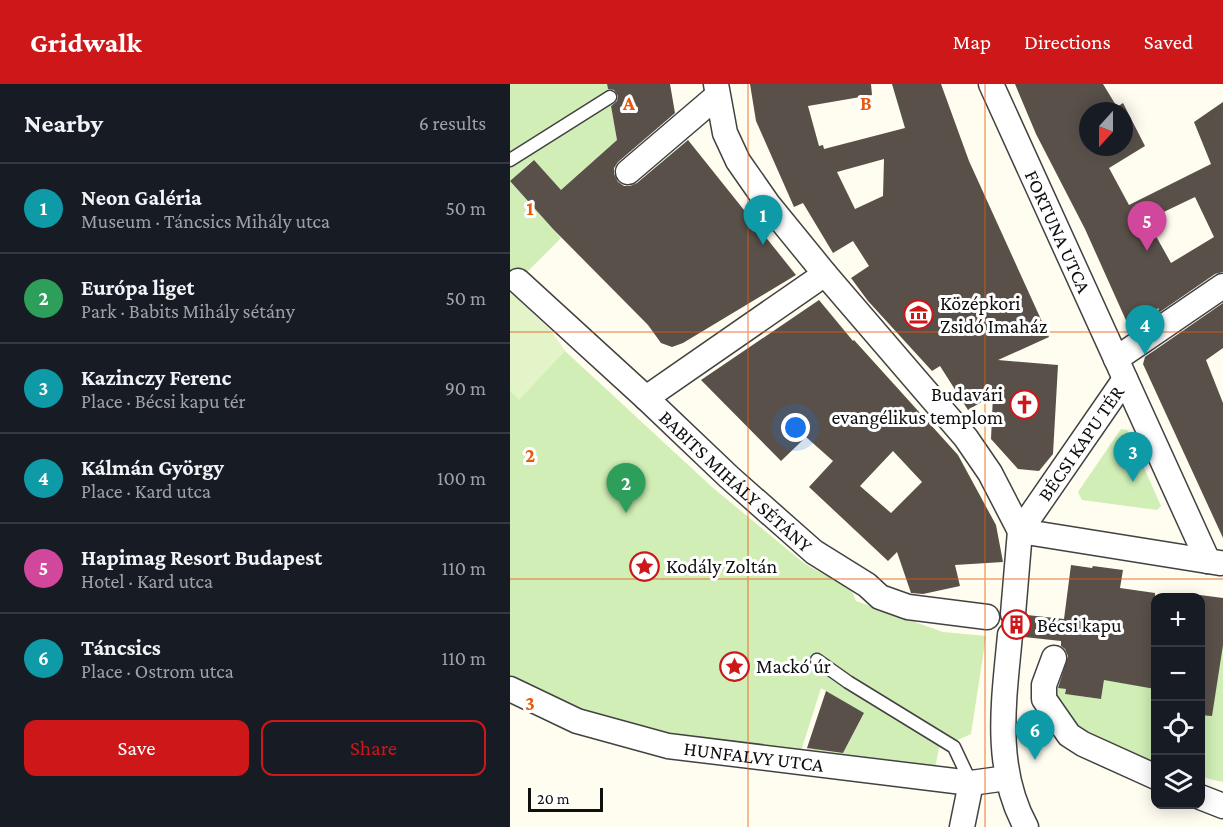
<!DOCTYPE html>
<meta charset="utf-8">
<style>
body{margin:0;font-family:"Crimson Pro",serif;background:#242831;color:#f1f3f6}
.controls{position:absolute;right:18px;bottom:18px;display:grid;overflow:hidden;border-radius:12px;box-shadow:0 3px 15px #0003}
.controls button{width:54px;height:54px;display:grid;place-items:center;padding:0;border:0;border-bottom:2px solid #363941;background:#171b24;color:#f1f3f6;font:30px sans-serif}
.compass{position:absolute;left:569px;top:18px;width:54px;height:54px;border-radius:50%;background:#171b24;box-shadow:0 3px 15px #0003;rotate:201deg}
.scale{position:absolute;left:18px;bottom:15px;width:75px;box-sizing:border-box;padding-left:6px;border:3px solid #0f0f0f;border-top:0;font-size:16px;line-height:21px;white-space:nowrap;color:#0f0f0f;-webkit-text-stroke:4px #fff;paint-order:stroke}
.you{position:absolute;left:286px;top:344px;width:21px;height:21px;margin:-15px;border:4px solid #fff;border-radius:50%;background:#1a73e8;box-shadow:0 0 0 9px #1a73e833}
.badge{display:grid;place-items:center;width:39px;height:39px;border-radius:50%;background:#ce1719;color:#fff;font-size:20px;font-weight:700}
.pin{position:absolute;translate:-50% -50px;filter:drop-shadow(0 2px 3px #0008)}
.pin::after{content:'';position:absolute;top:32px;width:21px;height:18px;background:inherit;clip-path:polygon(0 0,100% 0,50% 100%)}
.list{margin:0;padding:0;list-style:none}
h2{display:flex;justify-content:space-between;align-items:center;height:78px;margin:0;padding:0 24px;font-size:26px}
h2 small{font-size:20px;font-weight:400;color:#9ea1a6}
.list li{display:grid;grid-template-columns:39px 1fr auto;gap:18px;align-items:center;box-sizing:border-box;height:90px;padding:0 24px;border-top:2px solid #363941}
.list b{display:block;font-size:22px;white-space:nowrap}
.list p{margin:0;font-size:20px;white-space:nowrap;color:#9ea1a6}
.list em{font-size:20px;font-style:normal;color:#9ea1a6}
.actions{display:flex;gap:12px;padding:18px 24px}
.actions a{flex:1;padding:14px 0;border:2px solid #ce1719;border-radius:12px;text-align:center;font-size:21px;color:#ce1719}
.actions .main{background:#ce1719;color:#fff}
.icon{flex:none;width:33px;height:33px;fill:none;stroke:currentColor;stroke-width:2;stroke-linecap:round;stroke-linejoin:round}
.map{position:relative;flex:none;width:713px;height:743px;overflow:hidden}
header{display:flex;align-items:center;gap:36px;box-sizing:border-box;height:84px;padding:0 30px;background:#ce1719;color:#fff}
header strong{font-size:28px}
nav{display:flex;gap:33px;margin-inline-start:auto;font-size:21px}
main{display:flex}
aside{flex:1;background:#171b24}
.map>svg:first-child{display:block}
.green{fill:#d0eeb5}
.pitch{fill:#e3f4c8}
.building{fill:#59504a;fill-rule:evenodd}
.lines{fill:none;stroke-linecap:round;stroke-linejoin:round}
.lane-casing{stroke:#424242;stroke-width:15}
.street-casing{stroke:#424242;stroke-width:27}
.lane{stroke:#fff;stroke-width:12}
.street{stroke:#fff;stroke-width:24}
.grid{fill:none;stroke:#e8590c;stroke-width:1.5;stroke-opacity:0.55}
.labels{text-anchor:middle;dominant-baseline:central;stroke-width:6;stroke-linejoin:round;paint-order:stroke}
.street-label{font-size:20px;fill:#0f0f0f;stroke:#fff}
.poi-label{font-size:20px;fill:#0f0f0f;stroke:#fff;text-anchor:start}
.grid-label{font-size:20px;text-anchor:middle;font-weight:bold;fill:#e8590c;stroke:#fff;stroke-width:6;stroke-linejoin:round;paint-order:stroke}
</style>
<header>
<strong>Gridwalk</strong>
<nav><a>Map</a><a>Directions</a><a>Saved</a></nav>
</header>
<main>
<aside>
<h2>Nearby<small>6 results</small></h2>
<ul class="list">
<li><span class="badge" style="background:#0f9aa8">1</span><div><b>Neon Galéria</b><p>Museum · Táncsics Mihály utca</p></div><em>50 m</em></li>
<li><span class="badge" style="background:#2e9e5b">2</span><div><b>Európa liget</b><p>Park · Babits Mihály sétány</p></div><em>50 m</em></li>
<li><span class="badge" style="background:#0f9aa8">3</span><div><b>Kazinczy Ferenc</b><p>Place · Bécsi kapu tér</p></div><em>90 m</em></li>
<li><span class="badge" style="background:#0f9aa8">4</span><div><b>Kálmán György</b><p>Place · Kard utca</p></div><em>100 m</em></li>
<li><span class="badge" style="background:#d1479c">5</span><div><b>Hapimag Resort Budapest</b><p>Hotel · Kard utca</p></div><em>110 m</em></li>
<li><span class="badge" style="background:#0f9aa8">6</span><div><b>Táncsics</b><p>Place · Ostrom utca</p></div><em>110 m</em></li>
</ul>
<div class="actions"><a class="main">Save</a><a>Share</a></div>
</aside>
<div class="map">
<svg width="713" height="743" viewBox="0 0 713 743">
<rect width="100%" height="100%" fill="#fffdf0"/>
<!-- green -->
<g class="green">
<polygon points="0,0 97,0 107,56 71,88 55,111 23,76 0,97"/>
<polygon points="0,97 51,154 0,205"/>
<polygon points="0,208 40,246 55,267 202,403 295,480 341,505 346,517 433,548 476,552 461,650 429,664 425,684 295,669 297,664 333,669 354,630 311,604 290,670 159,652 69,624 0,592"/>
<polygon points="611,345 617,346 651,422 647,426 572,416 568,408"/>
<polygon points="604,537 645,543 642,567 626,601 645,605 645,681 581,659 543,624 545,603 556,605 555,610 591,615"/>
<polygon points="713,552 713,698 691,693 690,612"/>
</g>
<!-- pitch -->
<polygon class="pitch" points="0,208 40,246 55,267 9,316 0,307"/>
<!-- building -->
<g class="building">
<polygon points="97,0 160,0 165,29 108,78 104,84 104,90 108,98 114,102 120,102 127,99 178,56 286,191 173,259 162,263 151,259 138,241 43,145 0,97 24,76 51,106 107,56 101,22 107,17 108,12 104,6 98,5"/>
<path d="M240 0H361L362 11 298 22 309 62 313 61 314 65 395 44 382 0H431L459 77 539 253 488 276 548 281 543 370 529 387 508 385 481 355 483 311 458 326 430 282 422 287 358 217 341 194 359 182 343 157 323 169 293 119 284 123 246 37ZM374 75 373 112 345 125 327 88Z"/>
<path d="M505 0H593L607 23 613 19 635 62 599 84 619 121 701 80 684 38 713 18V188L705 190 647 230 649 224 619 243 575 145 526 50ZM578 27H614V63H578ZM685 113 704 153 661 179 637 136Z"/>
<path d="M309 216 343 257 344 256 448 371 486 441 493 478 445 481 450 502 413 510 401 509 387 468 378 477 299 403 323 377 296 353 271 377 191 296ZM383 367 412 398 381 429 350 402Z"/>
<polygon points="713,219 713,264 696,276 713,319 713,454 633,280 635,273"/>
<polygon points="561,481 582,484 583,482 613,486 610,504 645,509 645,605 594,596 591,615 555,610 556,605 548,604 558,572 555,565 551,562 551,557 514,553 510,542 515,538 517,531 554,535"/>
<polygon points="690,511 713,514 713,561 702,632 690,631"/>
<polygon points="316,607 354,629 333,669 297,664"/>
</g>
<g class="lines">
<defs>
<g id="lane">
<polyline points="0,76 100,13"/>
<polyline points="307,576 338,598 444,663 461,699"/>
</g>
<g id="street">
<polyline points="206,0 215,49 228,77 258,120 315,190 456,354 480,389 510,447"/>
<path id="s1" d="M481 0 698 477"/>
<polyline points="118,88 207,12"/>
<path id="s2" d="M8 197 136 314 219 393 304 468 357 501 370 513 398 523 477 533"/>
<polyline points="606,275 713,202"/>
<polyline points="136,314 315,190"/>
<polyline points="510,447 710,479"/>
<path id="s3" d="M503 530 510 447 615 295"/>
<path d="M500 551C494 616 483 683 516 743"/>
<polyline points="544,574 534,601 534,615 559,651 573,660 646,693"/>
<path id="s4" d="M0 605 67 637 158 662 461 699 497 694"/>
<polyline points="690,713 713,722"/>
<polyline points="452,743 461,699"/>
</g>
</defs>
<!-- lane casing -->
<use href="#lane" class="lane-casing"/>
<!-- street casing -->
<use href="#street" class="street-casing"/>
<!-- lane -->
<use href="#lane" class="lane"/>
<!-- street -->
<use href="#street" class="street"/>
</g>
<!-- grid -->
<path class="grid" d="M238 0V743M475 0V743M0 248H713M0 495H713"/>
<!-- icons -->
<defs>
<symbol id="museum-ring" viewBox="-11 -11 22 22"><circle r="9.5" fill="#fff" stroke="#ce1719" stroke-width="1.5"/><path d="M0-6L6-3V-2H-6V-3ZM-5-1h2V3h-2ZM-1-1h2V3h-2ZM3-1h2V3H3ZM-6 4H6V6H-6Z" fill="#ce1719"/></symbol>
<symbol id="church-ring" viewBox="-11 -11 22 22"><circle r="9.5" fill="#fff" stroke="#ce1719" stroke-width="1.5"/><path d="M-1.2-6h2.4v3.5h3.3v2.4h-3.3V6h-2.4V-.1h-3.3v-2.4h3.3Z" fill="#ce1719"/></symbol>
<symbol id="sight-ring" viewBox="-11 -11 22 22"><circle r="9.5" fill="#fff" stroke="#ce1719" stroke-width="1.5"/><path d="M0-6L1.8-2.2L6-1.7L2.9 1.2L3.7 5.4L0 3.3L-3.7 5.4L-2.9 1.2L-6-1.7L-1.8-2.2Z" fill="#ce1719"/></symbol>
<symbol id="building-ring" viewBox="-11 -11 22 22"><circle r="9.5" fill="#fff" stroke="#ce1719" stroke-width="1.5"/><path d="M-4-6H4V6H1V3H-1V6H-4ZM-2.5-4.3h1.7v1.8h-1.7ZM.8-4.3h1.7v1.8H.8ZM-2.5-1h1.7V.8h-1.7ZM.8-1h1.7V.8H.8Z" fill="#ce1719"/></symbol>
</defs>
<g fill-rule="evenodd">
<use href="#museum-ring" x="392" y="214" width="33" height="33"/>
<use href="#church-ring" x="498" y="304" width="33" height="33"/>
<use href="#sight-ring" x="118" y="466" width="33" height="33"/>
<use href="#building-ring" x="490" y="524" width="33" height="33"/>
<use href="#sight-ring" x="208" y="566" width="33" height="33"/>
</g>
<g class="labels">
<!-- street labels -->
<g class="street-label">
<text stroke="none"><textPath href="#s1" startOffset="162">FORTUNA UTCA</textPath></text>
<text stroke="none"><textPath href="#s3" startOffset="190">BÉCSI KAPU TÉR</textPath></text>
<text stroke="none"><textPath href="#s2" startOffset="296">BABITS MIHÁLY SÉTÁNY</textPath></text>
<text stroke="none"><textPath href="#s4" startOffset="255">HUNFALVY UTCA</textPath></text>
</g>
<!-- poi labels -->
<g class="poi-label">
<text x="430" y="219">Középkori<tspan x="430" dy="23">Zsidó Imaház</tspan></text>
<text x="493" y="310" text-anchor="end">Budavári<tspan x="493" dy="23">evangélikus templom</tspan></text>
<text x="156" y="482">Kodály Zoltán</text>
<text x="527" y="541">Bécsi kapu</text>
<text x="246" y="582">Mackó úr</text>
</g>
</g>
<g class="grid-label">
<text x="119" y="26">A</text>
<text x="356" y="26">B</text>
<text x="20" y="131">1</text>
<text x="20" y="378">2</text>
<text x="20" y="626">3</text>
</g>
</svg>
<div class="controls">
<button>+</button>
<button>−</button>
<button><svg class="icon" aria-label="locate" viewBox="0 0 24 24"><circle cx="12" cy="12" r="6"/><path d="M12 2v4M12 18v4M2 12h4M18 12h4"/></svg></button>
<button><svg class="icon" aria-label="layers" viewBox="0 0 24 24"><path d="M12 4l9 5-9 5-9-5zM3 14l9 5 9-5"/></svg></button>
</div>
<svg class="compass" viewBox="-18 -18 36 36"><path d="M0-13l5 13h-10z" fill="#e53935"/><path d="M0 13l5-13h-10z" fill="#9ea1a6"/></svg>
<div class="scale">20 m</div>
<div class="you"></div>
<div class="pin badge" style="left:253px;top:161px;background:#0f9aa8">1</div>
<div class="pin badge" style="left:116px;top:429px;background:#2e9e5b">2</div>
<div class="pin badge" style="left:623px;top:398px;background:#0f9aa8">3</div>
<div class="pin badge" style="left:635px;top:271px;background:#0f9aa8">4</div>
<div class="pin badge" style="left:637px;top:167px;background:#d1479c">5</div>
<div class="pin badge" style="left:525px;top:676px;background:#0f9aa8">6</div>
</div>
</main>
